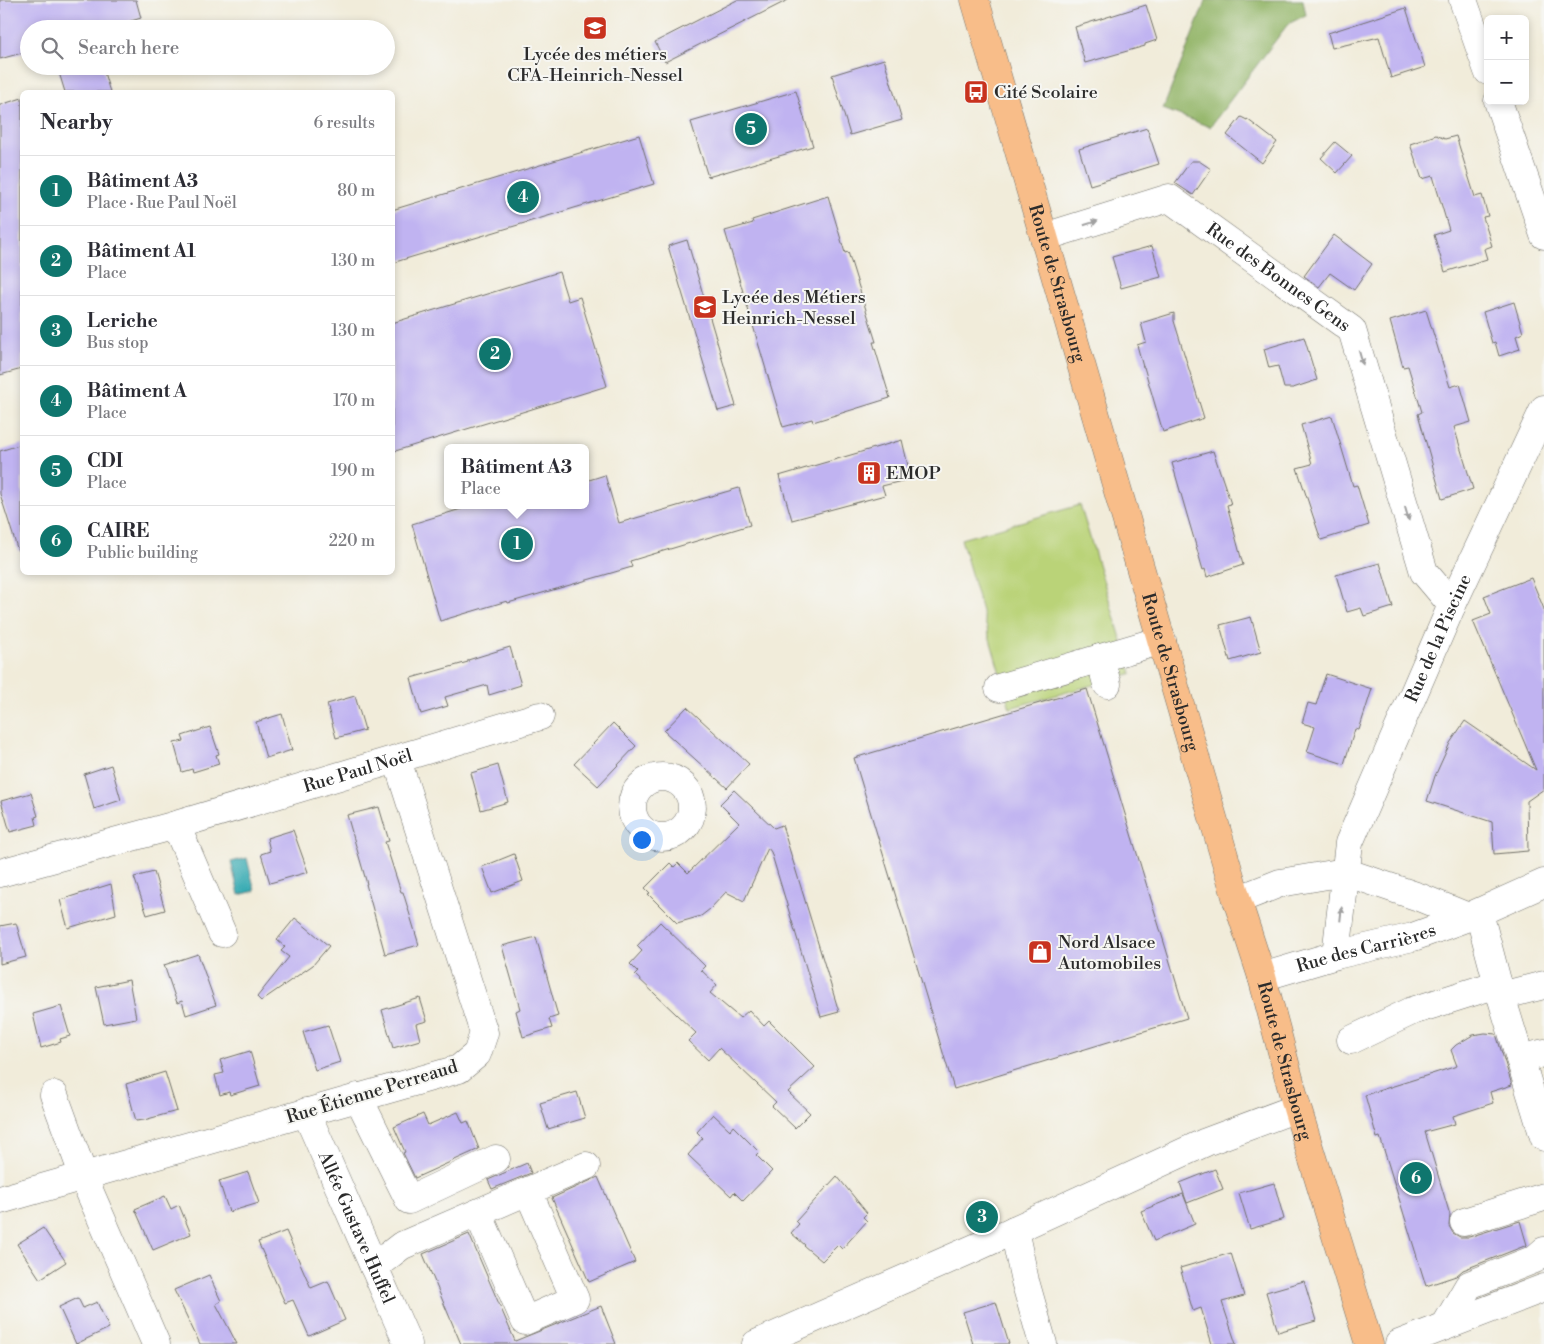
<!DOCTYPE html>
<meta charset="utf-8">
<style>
body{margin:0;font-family:"Libre Bodoni",serif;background:#f7f7f7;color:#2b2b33}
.controls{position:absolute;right:15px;top:15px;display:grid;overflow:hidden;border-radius:8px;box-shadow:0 2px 8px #0003}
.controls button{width:45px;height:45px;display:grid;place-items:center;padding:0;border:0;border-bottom:1px solid #e1e1e2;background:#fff;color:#2b2b33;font:25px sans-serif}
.you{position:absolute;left:641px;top:839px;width:18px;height:18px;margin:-12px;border:4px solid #fff;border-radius:50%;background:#1a73e8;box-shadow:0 0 0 8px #1a73e833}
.badge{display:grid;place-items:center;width:32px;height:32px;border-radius:50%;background:#0f766e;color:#fff;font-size:16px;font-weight:700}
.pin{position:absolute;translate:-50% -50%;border:2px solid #fff;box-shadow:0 1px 5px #0006}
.popup{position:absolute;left:444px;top:444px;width:145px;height:65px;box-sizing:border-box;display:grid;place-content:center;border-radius:8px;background:#fff;filter:drop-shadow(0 1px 4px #0005);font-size:16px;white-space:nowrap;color:#7c7c81}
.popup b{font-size:19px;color:#2b2b33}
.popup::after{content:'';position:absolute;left:50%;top:100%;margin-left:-10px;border:10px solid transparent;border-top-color:#fff}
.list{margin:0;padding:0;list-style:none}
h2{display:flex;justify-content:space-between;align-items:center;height:65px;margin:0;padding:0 20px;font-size:21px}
h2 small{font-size:16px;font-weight:400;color:#7c7c81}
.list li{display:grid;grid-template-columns:32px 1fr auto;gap:15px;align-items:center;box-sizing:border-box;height:70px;padding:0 20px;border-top:1px solid #e1e1e2}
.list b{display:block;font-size:19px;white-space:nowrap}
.list p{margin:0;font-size:16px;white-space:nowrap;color:#7c7c81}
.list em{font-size:16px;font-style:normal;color:#7c7c81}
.icon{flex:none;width:28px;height:28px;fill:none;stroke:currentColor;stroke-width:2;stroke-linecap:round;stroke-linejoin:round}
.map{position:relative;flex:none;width:1544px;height:1344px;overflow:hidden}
.search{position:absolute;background:#fff;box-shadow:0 2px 8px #0003;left:20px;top:20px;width:375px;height:55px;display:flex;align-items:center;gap:12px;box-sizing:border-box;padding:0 18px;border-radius:28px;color:#7c7c81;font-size:19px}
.panel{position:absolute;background:#fff;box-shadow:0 2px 8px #0003;left:20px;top:90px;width:375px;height:485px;border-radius:8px}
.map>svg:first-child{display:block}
.green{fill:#bad378;stroke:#727f52}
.forest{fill:#93b568;stroke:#5f704a}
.water{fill:#39abb3;stroke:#326b6f}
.building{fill:#c0b3f1}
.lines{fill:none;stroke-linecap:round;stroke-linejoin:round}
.minor-casing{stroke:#706f68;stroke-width:29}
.major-casing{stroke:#706f68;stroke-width:29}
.minor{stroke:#fff;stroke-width:28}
.major{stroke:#f8bd89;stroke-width:28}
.oneway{fill:#a0a0a0}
.labels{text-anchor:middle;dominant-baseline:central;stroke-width:4;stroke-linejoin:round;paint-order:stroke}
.poi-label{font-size:18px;fill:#2b2b2b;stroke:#f6f6f2;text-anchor:start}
.street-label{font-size:18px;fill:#2b2b2b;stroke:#f6f6f2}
</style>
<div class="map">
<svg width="1544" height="1344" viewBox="0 0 1544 1344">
<rect width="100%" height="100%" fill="#f6f6f2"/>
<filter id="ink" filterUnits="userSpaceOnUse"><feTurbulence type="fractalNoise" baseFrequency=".02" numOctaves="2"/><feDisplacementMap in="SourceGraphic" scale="10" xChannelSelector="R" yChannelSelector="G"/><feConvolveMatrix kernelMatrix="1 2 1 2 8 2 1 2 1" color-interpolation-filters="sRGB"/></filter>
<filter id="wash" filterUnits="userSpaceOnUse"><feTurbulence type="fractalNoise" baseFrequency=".0096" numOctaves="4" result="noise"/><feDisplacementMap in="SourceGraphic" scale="20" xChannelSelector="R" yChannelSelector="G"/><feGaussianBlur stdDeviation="1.12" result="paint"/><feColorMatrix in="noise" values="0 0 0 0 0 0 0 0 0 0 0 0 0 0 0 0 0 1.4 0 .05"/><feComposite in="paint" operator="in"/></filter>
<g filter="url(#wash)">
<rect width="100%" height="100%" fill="#f1ecda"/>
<!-- green -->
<polygon class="green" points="1080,505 1132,674 1010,708 961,539"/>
<!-- forest -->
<polygon class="forest" points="1206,0 1303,0 1306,15 1288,24 1210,127 1163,109"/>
<!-- water -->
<polygon class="water" points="247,858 255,891 239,895 231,862"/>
<g id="blocks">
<!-- building -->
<g class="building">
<polygon points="0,0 136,0 141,18 105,29 29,29 29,51 0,59"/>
<polygon points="737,0 788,0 665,62 655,42"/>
<polygon points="1146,5 1157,40 1145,44 1145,46 1085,63 1075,27"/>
<polygon points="1406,8 1425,67 1391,78 1379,37 1332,48 1328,33"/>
<polygon points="884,59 902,120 850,135 832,75"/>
<polygon points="57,66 102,66 110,92 65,92"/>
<polygon points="796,91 813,146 708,177 691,122"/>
<polygon points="22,98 22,369 0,375 0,105"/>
<polygon points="1241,117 1247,120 1247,119 1277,142 1262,163 1227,135"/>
<polygon points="1147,128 1159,164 1090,185 1079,149"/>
<polygon points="639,135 654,184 392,263 392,210"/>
<polygon points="1436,135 1445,139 1456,136 1475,197 1482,195 1488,216 1483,217 1492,246 1484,249 1487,259 1445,272 1434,235 1449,230 1433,176 1422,179 1410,144"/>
<polygon points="1335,142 1352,156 1337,173 1321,158"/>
<polygon points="1191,161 1199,161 1211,169 1193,195 1175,183"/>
<polygon points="828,196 845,253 848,252 876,342 873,342 890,398 813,422 812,419 783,427 725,231 753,223 752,220"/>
<polygon points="1334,235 1372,264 1354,290 1330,273 1319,287 1304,276"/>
<polygon points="687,240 736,406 718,411 668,246"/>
<polygon points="1152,246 1161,277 1121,288 1112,257"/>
<polygon points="559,272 568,301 580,297 607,386 392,452 392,323"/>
<polygon points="1514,302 1523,333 1516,336 1520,349 1499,356 1495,342 1492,343 1483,312"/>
<polygon points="1426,310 1450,387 1460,384 1471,422 1454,427 1473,489 1442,499 1418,414 1422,412 1408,366 1403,367 1390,321"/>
<polygon points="1174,313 1174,321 1204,418 1163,432 1144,367 1143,367 1137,345 1146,342 1141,323"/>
<polygon points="1304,337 1317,380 1293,388 1284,388 1278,366 1269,368 1264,349"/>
<polygon points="1332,416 1353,486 1357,485 1369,525 1321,540 1297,468 1312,464 1301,425"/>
<polygon points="902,440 909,470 908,470 910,479 882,486 885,495 792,520 779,476"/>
<polygon points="22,444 22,550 18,551 0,494 0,451"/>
<polygon points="1213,451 1231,504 1227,505 1243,565 1207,577 1205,569 1203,570 1172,463"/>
<polygon points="605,475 619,523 739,488 750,525 630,561 632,567 508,603 507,601 440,621 412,524 474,505 586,505 586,481"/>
<polygon points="1380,563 1393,607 1364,616 1361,608 1347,612 1336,575"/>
<polygon points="1531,578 1544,609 1544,789 1527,801 1528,851 1494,854 1492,822 1427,801 1435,776 1450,743 1465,721 1536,770 1473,621 1491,614 1484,596"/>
<polygon points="1251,617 1261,652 1230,661 1220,625"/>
<polygon points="510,647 521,685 489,695 487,685 445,697 448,706 421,714 411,678 468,662 468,660"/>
<polygon points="1326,674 1372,689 1359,730 1355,729 1344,764 1307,752 1315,727 1302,723 1308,703 1316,705"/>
<polygon points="1087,689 1187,1018 954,1089 854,758"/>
<polygon points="355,696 365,730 336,738 327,704"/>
<polygon points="687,707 749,764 727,788 664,731"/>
<polygon points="282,714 292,750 266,758 256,722"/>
<polygon points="613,723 636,746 598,786 574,764"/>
<polygon points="210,727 219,754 216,755 219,764 193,772 192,769 182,772 174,743 184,741 182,736"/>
<polygon points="111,765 121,800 94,809 84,774"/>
<polygon points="498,765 508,802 481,810 471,773"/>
<polygon points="734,790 774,828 782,825 839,1012 821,1017 771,852 768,848 744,901 726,892 710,909 701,916 677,923 648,894 650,893 645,888 670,863 674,867 678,863 688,873 739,823 720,804"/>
<polygon points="31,793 38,816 35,817 37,825 10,832 1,801"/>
<polygon points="379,807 389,841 385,842 401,892 403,892 419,945 385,954 366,884 367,884 347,815"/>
<polygon points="293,830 308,872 270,883 261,854 270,851 267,838"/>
<polygon points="514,854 523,881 492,893 482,867"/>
<polygon points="154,872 165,910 147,915 134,877"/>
<polygon points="111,884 116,914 68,928 60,900"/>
<polygon points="295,918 329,946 313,965 261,1001 257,997 289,957 281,951 285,947 277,940"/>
<polygon points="660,922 705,966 701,970 717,985 710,993 740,1018 749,1010 764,1026 769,1021 815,1067 788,1092 810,1113 795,1128 772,1106 776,1102 719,1048 708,1060 688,1041 696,1033 635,975 638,972 630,964 642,951 637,946"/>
<polygon points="16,923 26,957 0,964 0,926"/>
<polygon points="536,937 558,1016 549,1019 552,1028 523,1037 516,1011 520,1009 502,946"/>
<polygon points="198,954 216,1005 186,1015 182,1001 177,1003 164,965"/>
<polygon points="129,980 136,1018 104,1024 96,987"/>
<polygon points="420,998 427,1021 416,1024 420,1040 393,1048 382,1010"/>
<polygon points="61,1006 70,1036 60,1039 61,1042 41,1048 33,1014"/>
<polygon points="328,1025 340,1062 315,1070 303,1032"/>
<polygon points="1485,1033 1496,1034 1512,1085 1490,1092 1493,1103 1453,1116 1455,1124 1425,1132 1450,1215 1449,1226 1453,1233 1460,1237 1469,1237 1520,1221 1527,1245 1463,1270 1456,1276 1426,1286 1380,1137 1377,1138 1365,1095 1457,1066 1451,1050 1456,1045 1473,1035"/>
<polygon points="250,1051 260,1086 230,1095 229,1092 220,1095 215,1075 224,1073 220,1060"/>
<polygon points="165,1072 177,1111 144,1120 136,1121 126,1084"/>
<polygon points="577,1092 585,1118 548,1129 540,1103"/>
<polygon points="458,1112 463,1123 468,1121 479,1149 415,1178 403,1153 405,1152 394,1127 423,1114 428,1125"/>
<polygon points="713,1114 730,1130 733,1126 759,1152 756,1155 772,1171 743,1201 734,1192 731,1196 688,1155 703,1138 697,1132"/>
<polygon points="527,1163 531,1173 492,1189 488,1180"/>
<polygon points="1215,1169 1223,1189 1187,1203 1180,1183"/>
<polygon points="248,1172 259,1203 229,1212 219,1181"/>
<polygon points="837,1176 867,1213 863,1217 867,1221 842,1249 838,1245 822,1261 804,1246 805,1245 791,1233 799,1224 796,1221"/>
<polygon points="598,1177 635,1262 589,1282 552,1198"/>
<polygon points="1274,1183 1284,1219 1250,1229 1239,1193"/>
<polygon points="1183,1194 1195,1224 1154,1241 1141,1211"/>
<polygon points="165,1196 171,1209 179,1205 191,1234 153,1250 135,1209"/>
<polygon points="43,1228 66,1262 40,1279 17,1244"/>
<polygon points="286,1231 311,1288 328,1281 345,1320 309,1336 293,1300 285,1303 258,1242"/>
<polygon points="469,1234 515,1341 601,1306 616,1344 461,1344 423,1254"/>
<polygon points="1231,1253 1244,1296 1222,1302 1236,1344 1212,1344 1201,1308 1193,1311 1180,1268"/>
<polygon points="209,1275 221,1301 216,1304 237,1344 200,1344 174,1290"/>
<polygon points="1304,1281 1316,1321 1278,1332 1266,1292"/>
<polygon points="78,1298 83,1308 97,1302 109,1328 76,1344 59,1307"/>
<polygon points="996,1302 1009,1344 973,1344 963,1312"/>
</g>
</g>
</g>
<g filter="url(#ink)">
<use href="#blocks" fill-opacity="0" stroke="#706f68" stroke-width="1"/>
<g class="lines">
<defs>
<g id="minor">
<polyline points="1463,0 1488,71"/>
<polyline points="1498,101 1544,235"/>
<path id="s1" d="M1044 237 1169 198 1352 330 1424 572 1452 605"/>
<polyline points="1100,658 1107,684"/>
<polyline points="999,688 1162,640"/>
<circle cx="662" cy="807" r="30"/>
<polyline points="176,825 222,933"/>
<path id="s2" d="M0 873 176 825 540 716"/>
<polyline points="1237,900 1280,883 1345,872 1419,897 1468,917"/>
<polyline points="1479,913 1501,996 1544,1137"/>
<path id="s3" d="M1336 955 1349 843 1452 605 1544 409"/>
<path id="s4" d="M1262 977 1336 955 1413 937 1468 917 1544 883"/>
<polyline points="1501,996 1544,985"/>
<polyline points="1351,1040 1412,1011 1498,984"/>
<polyline points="1520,1059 1544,1053"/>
<polyline points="54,1095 88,1188 156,1344"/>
<polyline points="358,1097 409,1200 496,1159"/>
<path id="s5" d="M306 1112 408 1344"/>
<polyline points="0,1200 459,1069 477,1054 484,1033 397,760"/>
<polyline points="478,1213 525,1321 575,1299 528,1191"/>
<polyline points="1464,1222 1544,1197"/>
<polyline points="1014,1230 1025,1281 1043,1344"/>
<polyline points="374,1267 401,1246 586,1166"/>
<polyline points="1445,1326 1469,1285 1535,1259 1544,1251"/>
<polyline points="756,1344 977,1247 1206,1142 1297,1108"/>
<polyline points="1399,1344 1544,1288"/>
</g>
<g id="major">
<path id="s6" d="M975 0 1237 900 1262 977 1297 1108 1369 1344"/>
</g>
</defs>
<!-- minor casing -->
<use href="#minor" class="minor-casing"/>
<!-- major casing -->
<use href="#major" class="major-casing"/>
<!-- minor -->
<use href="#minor" class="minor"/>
<!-- major -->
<use href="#major" class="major"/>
</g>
<!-- one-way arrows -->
<defs><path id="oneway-solid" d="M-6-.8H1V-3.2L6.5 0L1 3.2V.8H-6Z" transform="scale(1.25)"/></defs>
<g class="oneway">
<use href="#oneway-solid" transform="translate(1091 223) rotate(-18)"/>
<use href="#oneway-solid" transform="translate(1361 358) rotate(74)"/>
<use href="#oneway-solid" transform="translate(1407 514) rotate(74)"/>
<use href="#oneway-solid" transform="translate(1341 914) rotate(-84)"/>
</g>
</g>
<!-- icons -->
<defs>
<symbol id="school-square" viewBox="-11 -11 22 22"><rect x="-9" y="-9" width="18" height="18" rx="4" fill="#c8321e" stroke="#f6f6f2"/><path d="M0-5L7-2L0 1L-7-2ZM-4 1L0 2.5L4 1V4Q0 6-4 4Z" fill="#fff"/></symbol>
<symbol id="bus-square" viewBox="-11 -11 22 22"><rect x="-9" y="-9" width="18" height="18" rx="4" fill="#c8321e" stroke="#f6f6f2"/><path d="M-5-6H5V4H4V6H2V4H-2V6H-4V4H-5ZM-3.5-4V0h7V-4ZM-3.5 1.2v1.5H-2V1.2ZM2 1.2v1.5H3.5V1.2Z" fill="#fff"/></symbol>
<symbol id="building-square" viewBox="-11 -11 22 22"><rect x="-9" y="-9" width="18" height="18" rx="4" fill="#c8321e" stroke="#f6f6f2"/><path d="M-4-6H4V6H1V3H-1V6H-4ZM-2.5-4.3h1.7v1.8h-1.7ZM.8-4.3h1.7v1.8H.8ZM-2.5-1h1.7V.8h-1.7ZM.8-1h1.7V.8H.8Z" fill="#fff"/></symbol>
<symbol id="shop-square" viewBox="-11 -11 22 22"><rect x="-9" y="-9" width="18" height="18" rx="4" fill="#c8321e" stroke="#f6f6f2"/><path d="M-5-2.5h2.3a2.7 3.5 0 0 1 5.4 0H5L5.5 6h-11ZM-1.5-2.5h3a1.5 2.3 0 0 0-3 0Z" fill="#fff"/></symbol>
</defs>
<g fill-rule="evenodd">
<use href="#school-square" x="581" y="14" width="28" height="28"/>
<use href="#bus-square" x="962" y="78" width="28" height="28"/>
<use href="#school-square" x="691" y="293" width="28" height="28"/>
<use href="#building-square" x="855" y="459" width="28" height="28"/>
<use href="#shop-square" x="1026" y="938" width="28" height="28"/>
</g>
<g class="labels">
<!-- poi labels -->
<g class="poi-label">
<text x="595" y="54" text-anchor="middle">Lycée des métiers<tspan x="595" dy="21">CFA-Heinrich-Nessel</tspan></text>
<text x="994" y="92">Cité Scolaire</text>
<text x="722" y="297">Lycée des Métiers<tspan x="722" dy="21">Heinrich-Nessel</tspan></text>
<text x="886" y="473">EMOP</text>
<text x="1058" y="942">Nord Alsace<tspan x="1058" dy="21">Automobiles</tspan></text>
</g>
<!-- street labels -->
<g class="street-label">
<text stroke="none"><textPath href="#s1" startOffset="266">Rue des Bonnes Gens</textPath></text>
<text stroke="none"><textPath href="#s6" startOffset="295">Route de Strasbourg</textPath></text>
<text stroke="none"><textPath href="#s3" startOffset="336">Rue de la Piscine</textPath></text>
<text stroke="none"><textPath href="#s6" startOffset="700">Route de Strasbourg</textPath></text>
<text stroke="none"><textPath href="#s2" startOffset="372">Rue Paul Noël</textPath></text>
<text stroke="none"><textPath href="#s4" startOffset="108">Rue des Carrières</textPath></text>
<text stroke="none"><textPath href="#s6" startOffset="1105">Route de Strasbourg</textPath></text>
<text transform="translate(372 1092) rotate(-17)">Rue Étienne Perreaud</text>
<text stroke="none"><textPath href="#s5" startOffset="126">Allée Gustave Huffel</textPath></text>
</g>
</g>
</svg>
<div class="controls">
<button>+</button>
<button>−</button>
</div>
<div class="you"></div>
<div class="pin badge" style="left:517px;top:544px">1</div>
<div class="popup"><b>Bâtiment A3</b>Place</div>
<div class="pin badge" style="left:495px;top:354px">2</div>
<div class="pin badge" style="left:982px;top:1217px">3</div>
<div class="pin badge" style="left:523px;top:197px">4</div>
<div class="pin badge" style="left:751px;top:129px">5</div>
<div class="pin badge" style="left:1416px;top:1178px">6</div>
<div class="search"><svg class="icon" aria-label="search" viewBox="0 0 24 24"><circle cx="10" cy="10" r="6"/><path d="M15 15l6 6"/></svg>Search here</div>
<section class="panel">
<h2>Nearby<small>6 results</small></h2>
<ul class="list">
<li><span class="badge">1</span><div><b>Bâtiment A3</b><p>Place · Rue Paul Noël</p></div><em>80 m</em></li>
<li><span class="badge">2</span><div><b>Bâtiment A1</b><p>Place</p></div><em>130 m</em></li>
<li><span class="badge">3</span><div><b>Leriche</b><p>Bus stop</p></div><em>130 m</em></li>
<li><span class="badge">4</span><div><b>Bâtiment A</b><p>Place</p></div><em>170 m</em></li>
<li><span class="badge">5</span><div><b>CDI</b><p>Place</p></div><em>190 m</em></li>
<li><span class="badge">6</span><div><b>CAIRE</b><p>Public building</p></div><em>220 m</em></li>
</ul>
</section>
</div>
